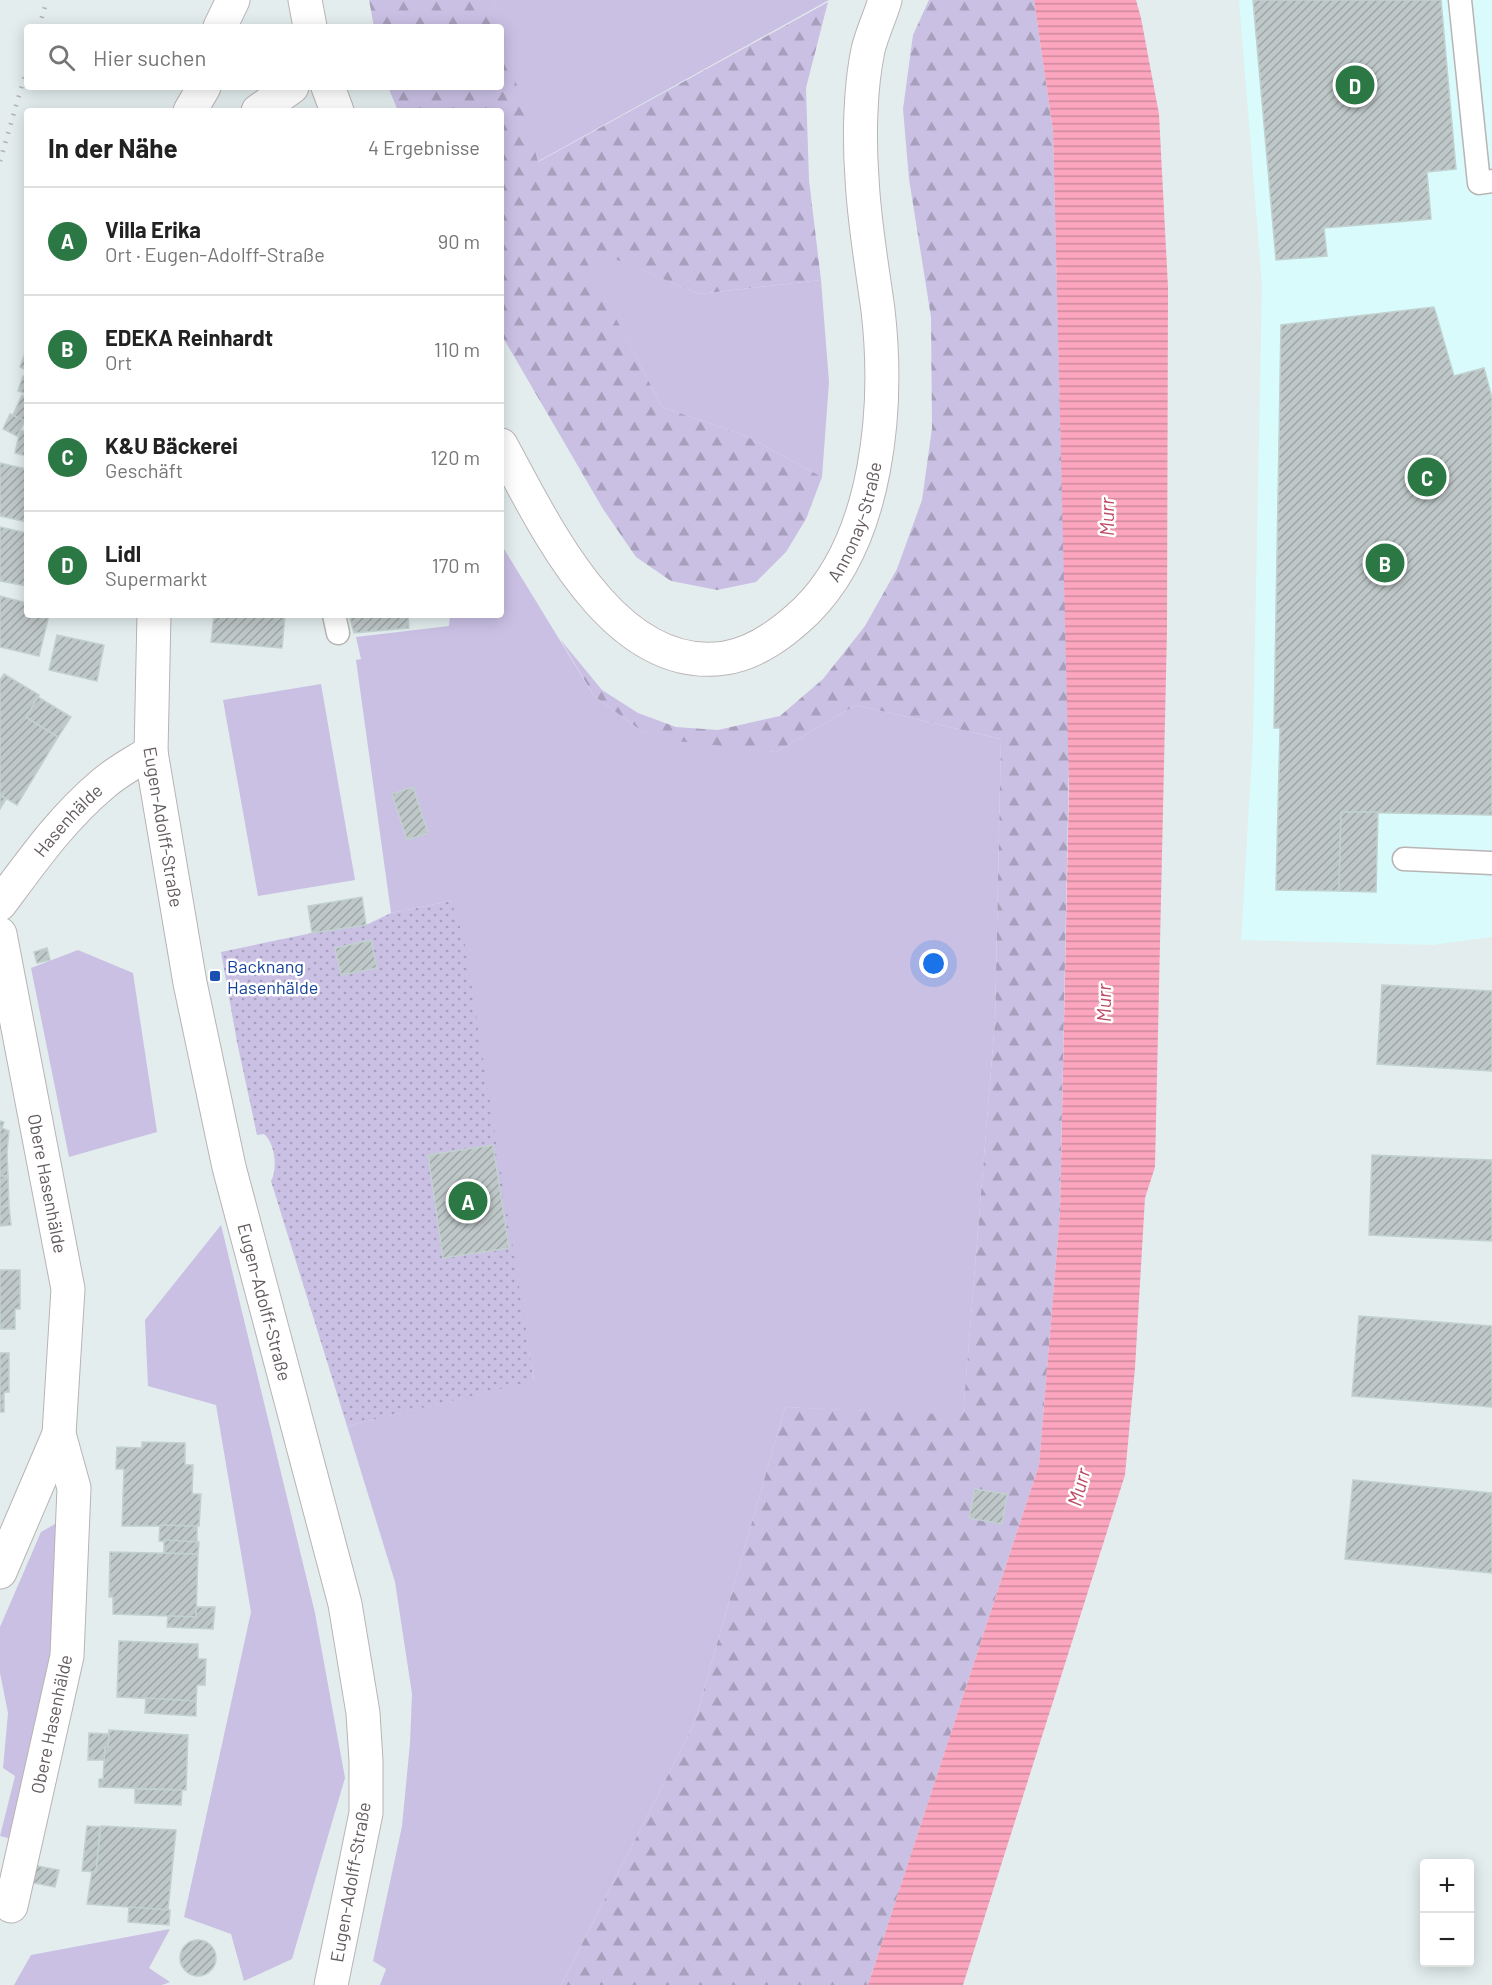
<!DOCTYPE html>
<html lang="de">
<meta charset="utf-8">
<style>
body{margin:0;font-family:Barlow,sans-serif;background:#f2f2f2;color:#222}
.controls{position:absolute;right:18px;bottom:18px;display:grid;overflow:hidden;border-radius:6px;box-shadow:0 3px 15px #0003}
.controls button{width:54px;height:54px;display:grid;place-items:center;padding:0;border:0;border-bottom:2px solid #e0e0e0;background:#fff;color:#222;font:30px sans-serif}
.you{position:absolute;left:934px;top:964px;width:21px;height:21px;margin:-15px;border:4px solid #fff;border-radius:50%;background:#1a73e8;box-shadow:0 0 0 9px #1a73e833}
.badge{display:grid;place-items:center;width:39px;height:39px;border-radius:50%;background:#2b7845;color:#fff;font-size:20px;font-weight:700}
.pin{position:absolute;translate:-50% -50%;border:3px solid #fff;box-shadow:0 2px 6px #0006}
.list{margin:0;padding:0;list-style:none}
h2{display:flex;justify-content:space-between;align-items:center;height:78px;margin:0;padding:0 24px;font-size:26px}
h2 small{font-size:20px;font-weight:400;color:#767676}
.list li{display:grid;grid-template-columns:39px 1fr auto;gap:18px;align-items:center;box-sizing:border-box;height:108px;padding:0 24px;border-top:2px solid #e0e0e0}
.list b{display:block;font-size:22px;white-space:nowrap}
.list p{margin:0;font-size:20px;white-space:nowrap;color:#767676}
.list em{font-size:20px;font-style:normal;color:#767676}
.icon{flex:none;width:33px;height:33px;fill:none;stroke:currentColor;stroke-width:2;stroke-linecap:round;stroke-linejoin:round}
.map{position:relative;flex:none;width:1492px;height:1985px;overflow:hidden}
.search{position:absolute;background:#fff;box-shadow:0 3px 15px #0003;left:24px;top:24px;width:480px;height:66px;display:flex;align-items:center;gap:15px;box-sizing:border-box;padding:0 21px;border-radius:6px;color:#767676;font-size:22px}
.panel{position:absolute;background:#fff;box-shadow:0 3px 15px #0003;left:24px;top:108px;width:480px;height:510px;border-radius:6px}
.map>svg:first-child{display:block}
.commercial{fill:#d9fbfc}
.green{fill:#c9c0e4}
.forest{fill:url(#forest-firs)}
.garden{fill:url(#garden-dots)}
.water{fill:url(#water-rules)}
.building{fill:url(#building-hatch);stroke:#c1d1d0;stroke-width:1.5}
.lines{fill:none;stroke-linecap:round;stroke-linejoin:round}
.lane-casing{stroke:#b9b3b4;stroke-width:25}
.street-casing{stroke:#b9b3b4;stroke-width:35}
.secondary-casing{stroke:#bcb4b5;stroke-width:35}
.lane{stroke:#fff;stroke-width:22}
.street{stroke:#fff;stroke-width:33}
.secondary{stroke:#fff;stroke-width:33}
.rail{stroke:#b4b3b3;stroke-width:4.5;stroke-dasharray:1.5 8;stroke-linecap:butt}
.transit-dot{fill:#1a4fb4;stroke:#fff;stroke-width:2}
.labels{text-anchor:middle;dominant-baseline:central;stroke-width:5;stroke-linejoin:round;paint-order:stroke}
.street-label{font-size:18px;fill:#635b5c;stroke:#fff}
.transit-label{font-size:18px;fill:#164399;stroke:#fff;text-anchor:start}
.water-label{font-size:20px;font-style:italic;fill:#bd4963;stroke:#fff}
</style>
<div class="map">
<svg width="1492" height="1985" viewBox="0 0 1492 1985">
<defs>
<pattern id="forest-firs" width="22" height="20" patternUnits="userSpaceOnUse" patternTransform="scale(1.5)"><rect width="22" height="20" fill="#c9c0e4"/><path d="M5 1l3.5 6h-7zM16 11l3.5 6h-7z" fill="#a79fbc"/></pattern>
<pattern id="garden-dots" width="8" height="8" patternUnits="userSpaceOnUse" patternTransform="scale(1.5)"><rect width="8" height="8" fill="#c9c0e4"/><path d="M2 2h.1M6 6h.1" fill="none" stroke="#a79fbc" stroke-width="1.8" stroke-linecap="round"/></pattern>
<pattern id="water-rules" width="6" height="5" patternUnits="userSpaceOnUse" patternTransform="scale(1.5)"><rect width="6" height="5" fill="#fba5bf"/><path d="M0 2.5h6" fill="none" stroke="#cf899e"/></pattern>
<pattern id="building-hatch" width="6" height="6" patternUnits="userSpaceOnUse" patternTransform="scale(1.5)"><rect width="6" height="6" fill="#bfc8c8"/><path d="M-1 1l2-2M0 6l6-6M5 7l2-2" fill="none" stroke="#9fa5a6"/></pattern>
</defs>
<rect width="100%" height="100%" fill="#e3eded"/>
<!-- commercial -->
<polygon class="commercial" points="1239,0 1492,0 1492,937 1432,945 1241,940 1253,738 1262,285"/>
<!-- green -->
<g class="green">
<polygon points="493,0 829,0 537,162"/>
<polygon points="576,242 699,294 821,280 829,382 822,477 746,436 662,407"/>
<polygon points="501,544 594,696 643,732 776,752 856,705 1001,739 995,1021 963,1416 785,1407 694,1724 561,1985 380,1985 386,1969 373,1961 402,1826 410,1743 412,1694 395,1582 347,1426 534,1380 451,901 391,913 356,660 361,659 356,637 449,626 450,615 501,615"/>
<polygon points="321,684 355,880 258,896 223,700"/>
<polygon points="78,950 133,973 157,1132 69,1157 31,968"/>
<polygon points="221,1225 315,1613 345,1778 292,1959 244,1981 231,1934 184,1917 251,1612 216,1405 148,1386 145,1320"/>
<polygon points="62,1520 57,1653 12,1839 0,1836 15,1776 3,1768 8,1713 0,1673 0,1627 41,1532"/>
<polygon points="170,1929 149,1968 170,1982 162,1985 14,1985 31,1955"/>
</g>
<!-- forest -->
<g class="forest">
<polygon points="369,0 493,0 501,27 374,27"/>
<polygon points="929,0 1034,0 1053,131 1069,760 1060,1213 1039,1465 868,1985 561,1985 694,1724 785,1407 963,1415 995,1021 1001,739 856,705 776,752 677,741 643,732 594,696 560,639 602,690 638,713 676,727 718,730 780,716 823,679 865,626 897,569 922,500 932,428 931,317 909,179 903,109 913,35"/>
<polygon points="828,2 806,88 809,180 821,280 699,294 577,243 662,407 746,436 822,477 806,519 786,552 756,582 717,590 671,581 636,557 603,509 501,334 501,111 398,111 388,87 501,87 501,28 538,162"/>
</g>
<!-- garden -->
<path class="garden" d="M451 901 464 938 534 1381 347 1426 271 1181C278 1169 275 1143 264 1134L257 1135 237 1042 221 952 312 933 366 925 391 913Z"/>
<!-- water -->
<polygon class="water" points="1034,0 1136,0 1141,18 1159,114 1168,287 1167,631 1155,1167 1145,1198 1135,1368 1125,1475 963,1985 868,1985 1039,1465 1060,1213 1069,786 1053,131"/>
<!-- building -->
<g class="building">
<polygon points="1253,0 1441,0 1456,169 1427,172 1431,219 1324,228 1327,256 1276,260"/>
<polygon points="1434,307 1454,376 1484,368 1492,398 1492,815 1341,812 1339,891 1276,890 1280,728 1274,728 1281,325"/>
<polygon points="27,348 27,370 20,367"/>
<polygon points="23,376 27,378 27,394 18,391"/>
<polygon points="22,395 27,398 27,416 25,421 13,415"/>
<polygon points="10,414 25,421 17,436 3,429"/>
<polygon points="20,430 27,432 27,456 15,453"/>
<polygon points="0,463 27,469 27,522 0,516"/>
<polygon points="0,527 27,533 27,586 0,581"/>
<polygon points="0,596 27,603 27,615 49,615 39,656 0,647"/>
<polygon points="214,615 285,615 282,648 211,642"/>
<polygon points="349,615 408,615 409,628 354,633"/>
<polygon points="57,635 104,645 97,681 49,670"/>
<polygon points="4,674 39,695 26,717 58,737 17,805 0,795 0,680"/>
<polygon points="38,697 71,717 58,737 26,717"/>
<polygon points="413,787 428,833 407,840 392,794"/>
<polygon points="0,795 6,799 0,809"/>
<polygon points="1341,812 1378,812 1376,892 1339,891"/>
<polygon points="362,897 366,925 312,933 308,906"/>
<polygon points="371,940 377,968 341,975 335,948"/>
<polygon points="47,948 50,960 37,963 34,952"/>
<polygon points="1382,985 1492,991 1492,1071 1377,1064"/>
<polygon points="0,1121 4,1122 2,1128 9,1131 7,1152 8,1176 0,1176"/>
<polygon points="493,1145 509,1248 443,1258 428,1155"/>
<polygon points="1372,1155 1492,1160 1492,1241 1369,1235"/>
<polygon points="0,1176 8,1176 9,1206 0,1207"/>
<polygon points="9,1206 11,1225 0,1226 0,1207"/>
<polygon points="0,1270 20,1270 20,1309 15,1309 15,1329 0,1329"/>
<polygon points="1359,1316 1492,1326 1492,1407 1352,1396"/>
<polygon points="0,1353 9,1353 9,1392 4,1392 4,1412 0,1412"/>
<polygon points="142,1442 185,1443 185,1465 193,1465 192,1494 201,1494 199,1526 122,1526 124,1469 116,1469 117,1447 142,1448"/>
<polygon points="1353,1480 1492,1493 1492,1573 1345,1559"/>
<polygon points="975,1489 1007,1494 1002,1524 969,1518"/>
<polygon points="160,1525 197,1526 197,1542 159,1541"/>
<polygon points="164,1540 199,1542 198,1554 164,1553"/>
<polygon points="110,1552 198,1554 196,1617 113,1614 113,1597 109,1597"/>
<polygon points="196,1607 215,1607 213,1629 167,1627 168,1616 196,1617"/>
<polygon points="119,1641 198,1644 198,1659 206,1659 205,1685 197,1685 196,1701 117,1697"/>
<polygon points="146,1698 196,1701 196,1716 145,1713"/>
<polygon points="109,1730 188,1735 186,1790 99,1787 99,1779 103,1779 105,1747 108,1747"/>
<polygon points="89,1733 109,1734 108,1747 105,1747 104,1760 88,1760"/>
<polygon points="135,1789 182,1790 181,1805 135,1803"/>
<polygon points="87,1826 100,1827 96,1872 82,1871"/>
<polygon points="101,1826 176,1830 168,1910 87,1904 92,1872 96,1872"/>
<polygon points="32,1865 59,1870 55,1887 28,1882"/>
<polygon points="129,1907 170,1910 169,1925 128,1922"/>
<circle cx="198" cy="1958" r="18"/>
</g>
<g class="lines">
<defs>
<g id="lane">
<polyline points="1460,0 1479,183 1492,181"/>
<polyline points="334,615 338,633"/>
<polyline points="1404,859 1492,863"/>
</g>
<g id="street">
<polyline points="220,27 233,0"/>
<polyline points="190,111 204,87"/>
<polyline points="258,111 292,87"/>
<path id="s1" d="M154 615 151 752 190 983 229 1167 345 1604 363 1713 366 1761V1813L331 1985"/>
<path id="s2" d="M0 904C32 861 62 818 104 783 118 771 135 762 151 752"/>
<path id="s3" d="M0 934 68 1289 59 1434 74 1488 67 1656 11 1906"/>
<polyline points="0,1572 59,1434"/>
</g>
<g id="secondary">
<polyline points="305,0 310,27"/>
<polyline points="328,87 337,111"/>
<path id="s4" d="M501 445C545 525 613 675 725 658 757 653 784 632 806 611 879 539 889 406 878 310 872 266 864 222 862 178 859 139 860 88 868 50 872 33 880 17 885 0"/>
</g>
</defs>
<!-- lane casing -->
<use href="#lane" class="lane-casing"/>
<!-- street casing -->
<use href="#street" class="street-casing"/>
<!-- secondary casing -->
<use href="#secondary" class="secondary-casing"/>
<!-- lane -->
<use href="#lane" class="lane"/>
<!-- street -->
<use href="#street" class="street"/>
<!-- secondary -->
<use href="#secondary" class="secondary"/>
<!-- rail -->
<g class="rail">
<polyline points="39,27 47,0"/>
<polyline points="0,161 27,68"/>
</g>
</g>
<!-- markers -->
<rect class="transit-dot" x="209" y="970" width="12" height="12" rx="3"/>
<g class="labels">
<!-- street labels -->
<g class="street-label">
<text stroke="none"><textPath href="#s4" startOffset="528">Annonay-Straße</textPath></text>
<text stroke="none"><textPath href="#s2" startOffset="108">Hasenhälde</textPath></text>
<text stroke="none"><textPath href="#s1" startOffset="213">Eugen-Adolff-Straße</textPath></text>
<text stroke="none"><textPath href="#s3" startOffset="254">Obere Hasenhälde</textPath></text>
<text stroke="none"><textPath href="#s1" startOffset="699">Eugen-Adolff-Straße</textPath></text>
<text transform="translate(51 1724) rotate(-78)">Obere Hasenhälde</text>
<text transform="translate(350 1882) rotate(-80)">Eugen-Adolff-Straße</text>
</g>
<!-- transit labels -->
<g class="transit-label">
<text x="227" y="966">Backnang<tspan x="227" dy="21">Hasenhälde</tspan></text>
</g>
<!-- water labels -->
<g class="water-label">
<text transform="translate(1106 517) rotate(-90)">Murr</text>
<text transform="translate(1103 1003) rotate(-90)">Murr</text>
<text transform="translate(1078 1487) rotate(-75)">Murr</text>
</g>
</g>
</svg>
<div class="controls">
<button>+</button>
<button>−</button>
</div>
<div class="you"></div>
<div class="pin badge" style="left:468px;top:1201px">A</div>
<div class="pin badge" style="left:1385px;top:563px">B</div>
<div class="pin badge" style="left:1427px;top:477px">C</div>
<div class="pin badge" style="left:1355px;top:85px">D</div>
<div class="search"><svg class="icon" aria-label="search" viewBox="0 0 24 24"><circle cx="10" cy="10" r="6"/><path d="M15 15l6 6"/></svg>Hier suchen</div>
<section class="panel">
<h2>In der Nähe<small>4 Ergebnisse</small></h2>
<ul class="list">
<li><span class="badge">A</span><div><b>Villa Erika</b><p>Ort · Eugen-Adolff-Straße</p></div><em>90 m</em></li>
<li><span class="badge">B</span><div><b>EDEKA Reinhardt</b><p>Ort</p></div><em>110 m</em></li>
<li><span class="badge">C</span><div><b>K&amp;U Bäckerei</b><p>Geschäft</p></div><em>120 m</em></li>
<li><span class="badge">D</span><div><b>Lidl</b><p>Supermarkt</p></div><em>170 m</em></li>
</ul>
</section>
</div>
